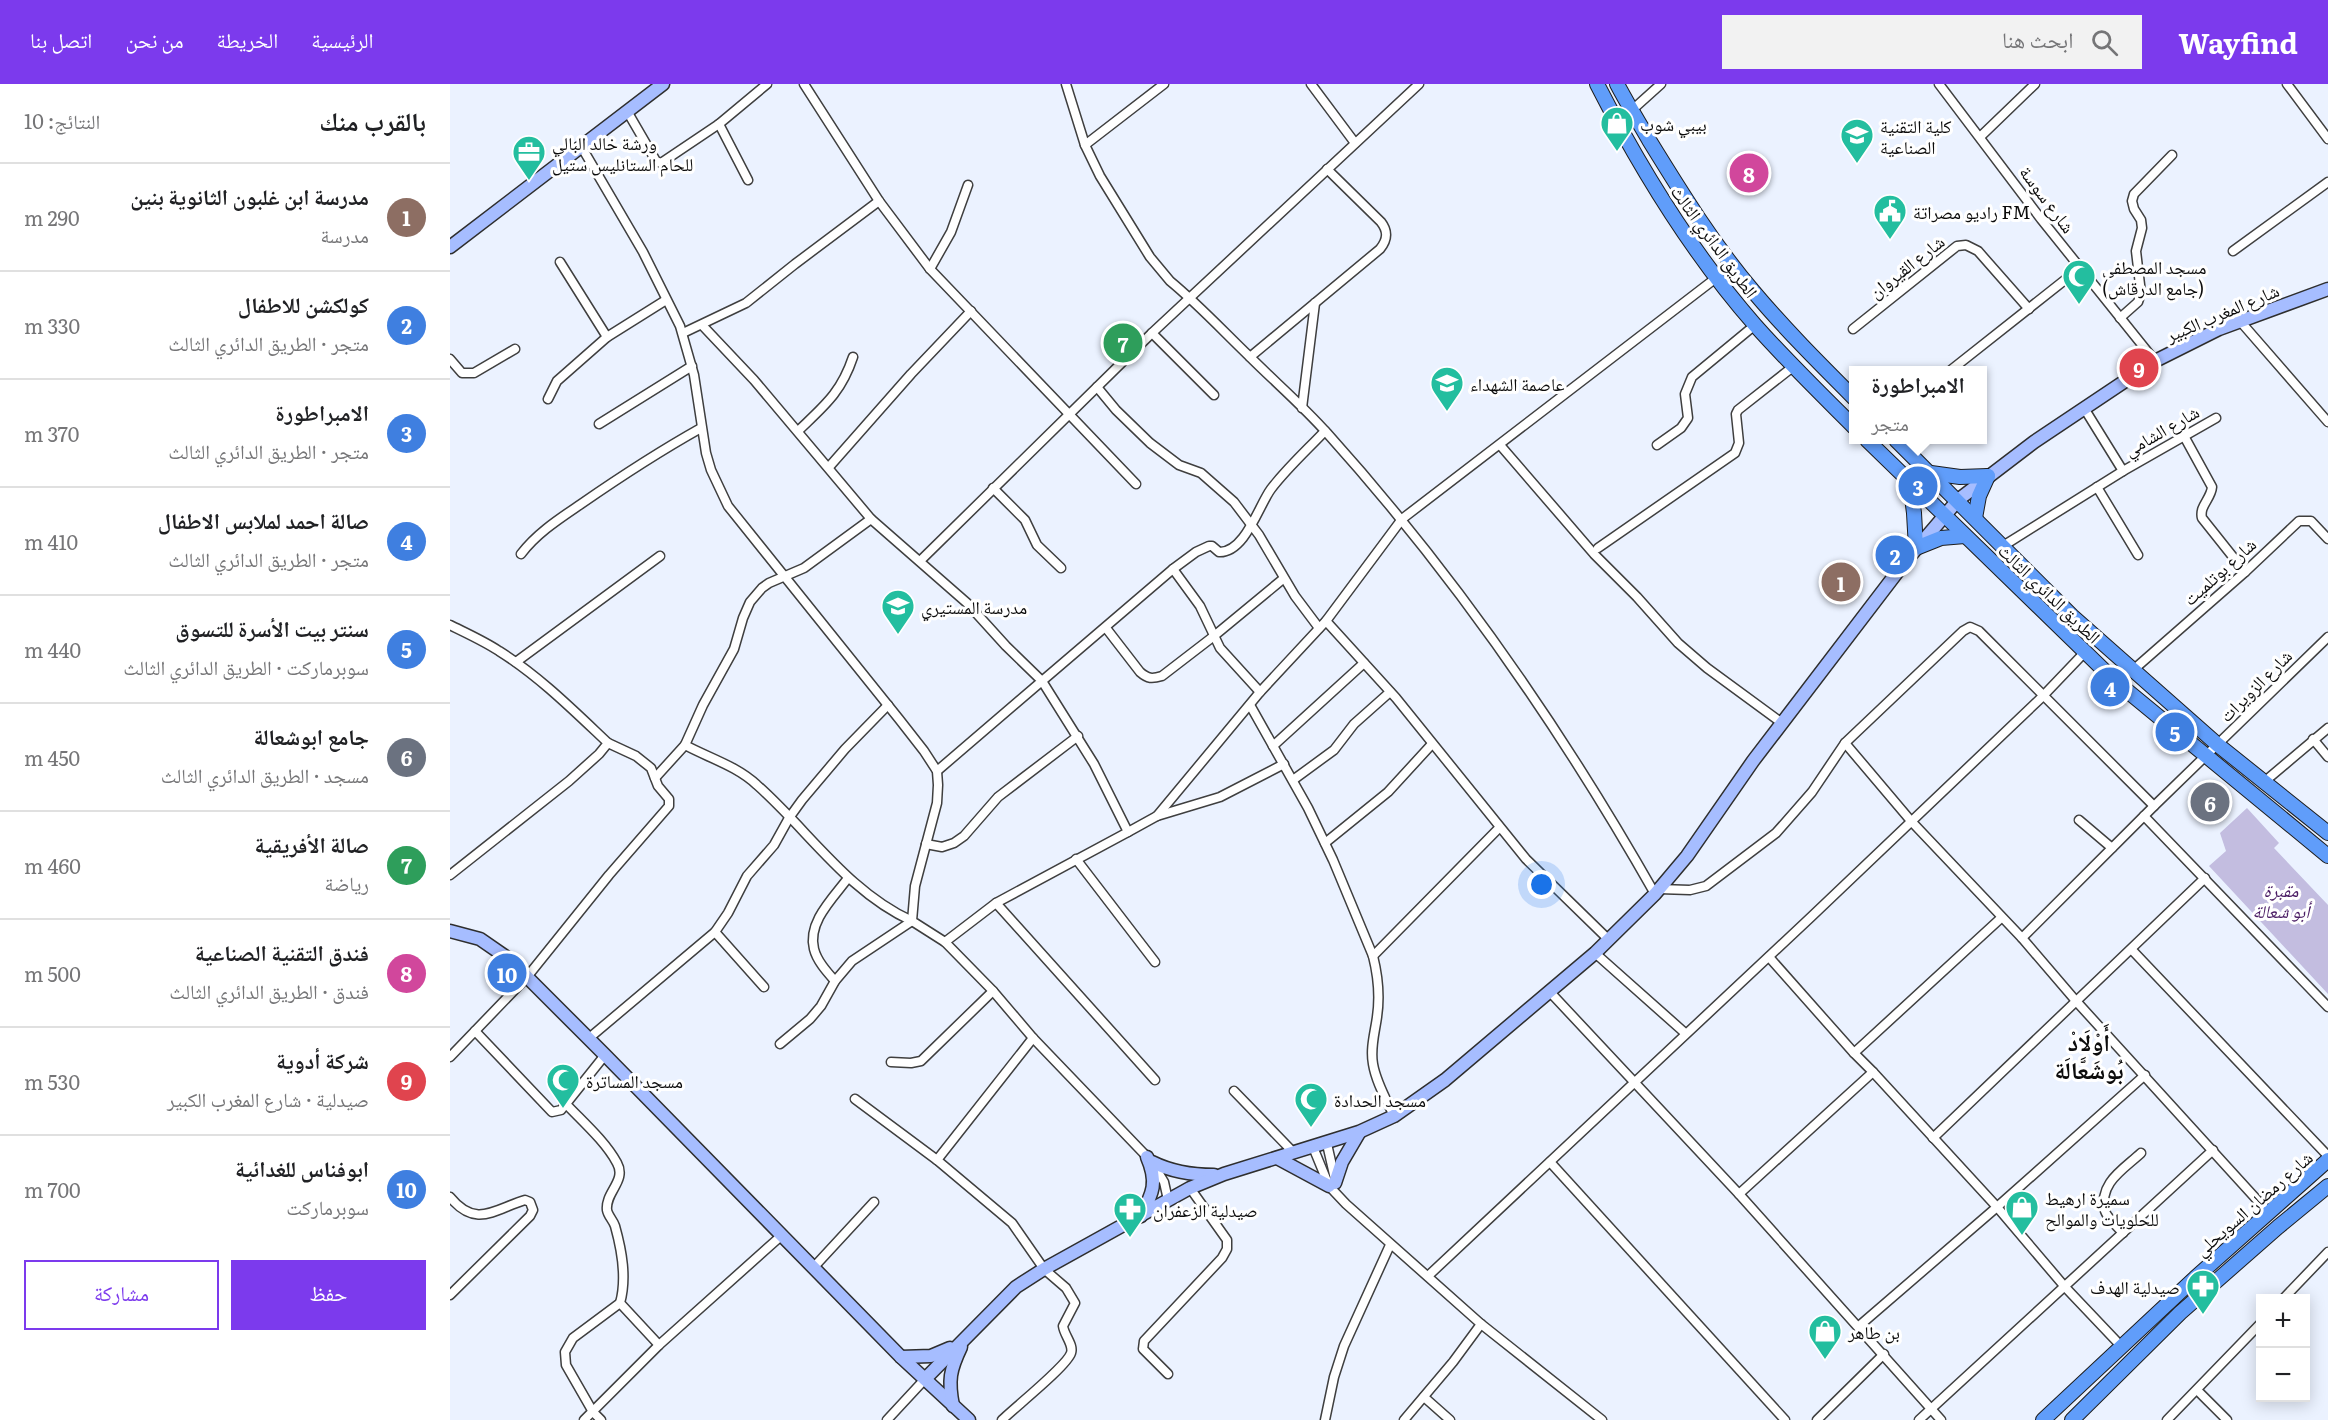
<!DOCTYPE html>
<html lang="ar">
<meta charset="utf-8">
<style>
body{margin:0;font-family:Literata,"Noto Naskh Arabic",serif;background:#f2f2f2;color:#202124;direction:rtl}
.controls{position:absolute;right:18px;bottom:18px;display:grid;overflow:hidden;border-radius:0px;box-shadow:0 3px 15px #0003}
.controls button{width:54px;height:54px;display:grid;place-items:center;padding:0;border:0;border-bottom:2px solid #e0e0e0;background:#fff;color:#202124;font:30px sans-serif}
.you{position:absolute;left:1092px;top:801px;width:21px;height:21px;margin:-15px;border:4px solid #fff;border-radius:50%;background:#1a73e8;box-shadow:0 0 0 9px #1a73e833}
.badge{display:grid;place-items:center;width:39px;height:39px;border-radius:50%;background:#7c3aed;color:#fff;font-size:20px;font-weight:700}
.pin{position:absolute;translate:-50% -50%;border:3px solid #fff;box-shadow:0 2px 6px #0006}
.popup{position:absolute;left:1399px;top:282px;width:138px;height:78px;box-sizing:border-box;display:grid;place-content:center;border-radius:0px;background:#fff;filter:drop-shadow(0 2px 4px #0005);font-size:20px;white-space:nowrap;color:#757577}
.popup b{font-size:22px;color:#202124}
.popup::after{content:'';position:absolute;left:50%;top:100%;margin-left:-12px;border:12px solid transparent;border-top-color:#fff}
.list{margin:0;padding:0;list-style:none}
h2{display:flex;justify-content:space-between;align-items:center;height:78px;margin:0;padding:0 24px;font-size:26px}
h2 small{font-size:20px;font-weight:400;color:#757577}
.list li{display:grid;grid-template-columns:39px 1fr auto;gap:18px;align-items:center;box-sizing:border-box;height:108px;padding:0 24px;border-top:2px solid #e0e0e0}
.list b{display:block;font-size:22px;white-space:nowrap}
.list p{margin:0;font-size:20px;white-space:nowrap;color:#757577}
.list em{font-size:20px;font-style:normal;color:#757577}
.actions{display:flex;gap:12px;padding:18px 24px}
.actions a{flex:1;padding:14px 0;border:2px solid #7c3aed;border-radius:0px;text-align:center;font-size:21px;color:#7c3aed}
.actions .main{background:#7c3aed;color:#fff}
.icon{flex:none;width:33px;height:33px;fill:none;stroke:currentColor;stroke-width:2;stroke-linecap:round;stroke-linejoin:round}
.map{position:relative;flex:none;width:1878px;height:1336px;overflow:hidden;direction:ltr}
header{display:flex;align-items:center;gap:36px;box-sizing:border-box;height:84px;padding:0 30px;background:#7c3aed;color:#fff}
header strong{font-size:28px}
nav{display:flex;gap:33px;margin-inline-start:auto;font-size:21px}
.search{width:420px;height:54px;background:#f2f2f2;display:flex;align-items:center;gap:15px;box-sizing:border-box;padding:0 21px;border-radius:0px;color:#757577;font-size:22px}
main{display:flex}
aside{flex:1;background:#fff}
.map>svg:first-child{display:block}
.cemetery{fill:#c3bde0}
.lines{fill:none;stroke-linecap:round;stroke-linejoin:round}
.street-casing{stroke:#3f3f3f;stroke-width:11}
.secondary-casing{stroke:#2e2e2e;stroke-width:15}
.primary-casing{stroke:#1d1d1d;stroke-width:16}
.street{stroke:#fff;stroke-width:8}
.secondary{stroke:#a6bdff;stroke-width:12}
.primary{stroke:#609dfa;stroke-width:14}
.labels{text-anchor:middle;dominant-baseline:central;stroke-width:6;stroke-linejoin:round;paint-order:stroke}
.poi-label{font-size:18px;fill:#0c0c0c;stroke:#fff;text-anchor:start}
.street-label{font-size:18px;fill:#0c0c0c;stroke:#fff}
.park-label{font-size:18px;font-style:italic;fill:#4a1c64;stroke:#fff}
.district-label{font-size:24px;font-weight:bold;fill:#0c0c0c;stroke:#fff}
</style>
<header>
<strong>Wayfind</strong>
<div class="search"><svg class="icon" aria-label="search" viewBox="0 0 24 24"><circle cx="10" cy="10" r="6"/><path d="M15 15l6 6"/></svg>ابحث هنا</div>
<nav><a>الرئيسية</a><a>الخريطة</a><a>من نحن</a><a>اتصل بنا</a></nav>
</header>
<main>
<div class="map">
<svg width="1878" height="1336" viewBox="0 0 1878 1336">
<rect width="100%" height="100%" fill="#ebf2ff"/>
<!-- cemetery -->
<polygon class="cemetery" points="1797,724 1829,759 1824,764 1878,821 1878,910 1759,782 1776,767 1770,749"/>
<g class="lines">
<defs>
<g id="street">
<polyline points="354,0 429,117 480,185 686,400"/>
<path d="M616 0 635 61 650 92 700 173 720 197C748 220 773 247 799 272 825 298 853 322 877 349 1003 489 1112 646 1205 810"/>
<polyline points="861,0 905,59"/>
<polyline points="1489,0 1591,135 1705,277"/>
<polyline points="1837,0 1878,55"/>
<polyline points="177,27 206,77 211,79 269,40 317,0"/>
<polyline points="1181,27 1211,0"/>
<polyline points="269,40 298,96"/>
<polyline points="1530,53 1585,0"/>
<polyline points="635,61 714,0"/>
<polyline points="131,62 193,168 230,242 244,291 256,369 261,386 278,422 449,635 474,667 487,687 488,701 487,719 465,802 462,837 495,858 543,907 583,954 702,1078 714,1098 718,1116"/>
<polyline points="1783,167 1878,98"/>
<polyline points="110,178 157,253"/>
<polyline points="480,185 501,148 518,101"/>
<polyline points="1670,234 1688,218 1691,209 1686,167 1692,144 1691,136 1684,125 1682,117 1684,110 1722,71"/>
<polyline points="1790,237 1878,338"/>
<polyline points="252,241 304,296 421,435"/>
<polyline points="1403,245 1507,162 1516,161 1528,167 1579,225"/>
<polyline points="233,249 296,219 345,180 429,117"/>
<polyline points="702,249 764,311"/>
<path d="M800 273 930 165C938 155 938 147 931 138L877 85"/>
<polyline points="0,275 12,289 24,289 65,265"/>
<polyline points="1501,286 1630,184"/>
<polyline points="647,303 666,326 700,359 729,381 751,389 784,418 809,451 845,512 869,544"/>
<polyline points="98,315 107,297 157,253 216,216"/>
<polyline points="852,324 865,219"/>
<polyline points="1634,324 1673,387"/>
<polyline points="149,340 242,282"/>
<path d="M348 347C374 322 391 309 403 273"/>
<path d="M1734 352 1762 403C1761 415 1749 422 1752 434L1795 488"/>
<polyline points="1050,361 1144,470 1187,513 1228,559 1257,584 1332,639"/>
<polyline points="1207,361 1231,344 1238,334 1235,310 1242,293 1305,241"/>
<polyline points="379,383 461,290 521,227"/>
<polyline points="1647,403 1688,471"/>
<polyline points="543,404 575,436 587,461 611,484"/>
<polyline points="1553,462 1673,387 1766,334"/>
<polyline points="1148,464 1285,369 1289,359 1286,330 1288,326 1344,282"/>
<path d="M71 470C87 449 109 435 131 420 170 393 210 367 251 344"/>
<polyline points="470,477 702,249 969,0"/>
<polyline points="723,485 750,522 770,564 810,608"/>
<polyline points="876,537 946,614 1076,775 1159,856"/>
<path d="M0 541C16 549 34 557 49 567 89 592 123 626 158 659L149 670 119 697 0 791"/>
<path d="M656 544 690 588C698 595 702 595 712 592L764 552 833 495"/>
<polyline points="66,578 210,472"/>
<polyline points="1682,587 1795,488 1849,437 1861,437 1878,455"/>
<path d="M800 621 858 724 883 776 923 872C928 892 930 913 927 933 925 948 920 964 923 980 926 998 936 1015 944 1032"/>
<polyline points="1863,655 1878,673"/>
<polyline points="1395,659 1461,737 1572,854 1626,917 1819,1129"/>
<polyline points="235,661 253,621 284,565 293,534 300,518 312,504 319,499 354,484 421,435 517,519 556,562 592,597 487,687"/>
<polyline points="823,662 914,579"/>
<path d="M205 694 235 661C259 674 287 682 307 701 358 746 398 808 462 837"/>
<polyline points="843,696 884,666 904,640 940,608"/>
<polyline points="1814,698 1878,644"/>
<polyline points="707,732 770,713 834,680"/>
<polyline points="1694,732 1878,923"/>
<polyline points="1629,736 1662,764"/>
<polyline points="678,748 707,732 810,608 876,537 952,435 1266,194"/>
<polyline points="875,759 938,708 982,660"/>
<polyline points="476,760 492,763 504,759 514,752 548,713 628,652"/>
<polyline points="626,775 705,878"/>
<polyline points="1209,805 1240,806 1256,802 1326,749 1362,708 1395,659 1513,547 1520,543 1529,547 1704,722"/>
<polyline points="546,819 705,996"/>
<polyline points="265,848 314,903"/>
<polyline points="1572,854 1704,722 1878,553"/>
<path d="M495 858 546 819 678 748 644 680 592 597 723 485 746 468 759 462H762L769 468C795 469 809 421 821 405 837 384 857 366 875 347"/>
<polyline points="1682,866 1878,1072"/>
<polyline points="1145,869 1235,949"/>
<polyline points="923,872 1049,744"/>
<polyline points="1319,873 1404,969 1423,988 1547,1123 1615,1203 1671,1262"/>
<path d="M385 897C377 888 367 877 364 865 357 838 384 813 398 794"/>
<polyline points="1099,907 1289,1110 1491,1336"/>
<polyline points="25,947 102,1028 111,1026 155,971"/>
<polyline points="138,955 265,848 278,829 297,792 324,761 339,734 352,716 395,665 438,621"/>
<polyline points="330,960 360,935 371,922 385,897 402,877 462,837"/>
<polyline points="1404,969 1551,834"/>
<polyline points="0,973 77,893 159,791 219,722 219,715 208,702 201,684 186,672 158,659"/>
<polyline points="441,978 461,979 471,977 543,907"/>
<polyline points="784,1007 844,1069"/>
<path d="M405 1015 487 1076 562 1139 594 1185 616 1204 625 1219 613 1242C614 1251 624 1261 621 1269 617 1282 564 1324 552 1336"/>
<path d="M116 1020C133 1038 155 1057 167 1079 177 1097 155 1108 157 1126 158 1132 163 1136 165 1142 172 1167 177 1194 170 1219L209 1261"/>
<polyline points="1483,1054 1755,794"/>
<polyline points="877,1060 885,1095"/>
<polyline points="863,1063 879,1102 896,1120 1031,1240 1152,1336"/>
<polyline points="487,1076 583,954"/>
<polyline points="1100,1078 1335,1336"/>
<polyline points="1289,1110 1423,988"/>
<path d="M0 1113C26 1145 45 1125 75 1116L80 1118 83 1126 80 1132 0 1211"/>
<path d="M1673 1149C1668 1143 1657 1134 1655 1127 1648 1099 1674 1085 1691 1069"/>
<polyline points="363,1184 424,1118"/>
<polyline points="978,1192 1361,833 1592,613 1635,568"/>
<polyline points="1834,1214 1878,1168"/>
<polyline points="1409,1242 1547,1123 1695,991"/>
<polyline points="718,1290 693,1265 694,1257 772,1174 777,1165 777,1156 740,1104"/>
<polyline points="1748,1307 1777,1336"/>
<polyline points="974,1313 1000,1336"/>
<polyline points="134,1336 209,1261 331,1152"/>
<polyline points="151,1336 143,1328 116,1281 115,1268 123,1254 170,1219"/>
<polyline points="437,1336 475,1295"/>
<polyline points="875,1336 884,1293 894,1262 940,1161"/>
<polyline points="954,1336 1003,1278 1031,1240"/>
<polyline points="1367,1336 1434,1270"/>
<polyline points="1469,1336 1763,1066"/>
<polyline points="1717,1336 1810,1240"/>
</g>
<g id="secondary">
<polyline points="0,163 213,0"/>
<polyline points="0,847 30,855 59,875 155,971 451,1273 519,1336"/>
<polyline points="827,1074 879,1102"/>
<path d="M702 1078C722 1088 742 1091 764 1091"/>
<polyline points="885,1099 892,1078 909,1049"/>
<path d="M691 1132C703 1109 708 1098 697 1073"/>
<polyline points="451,1273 481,1272 500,1264"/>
<polyline points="475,1295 566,1203 594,1185 740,1104 774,1090 909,1048 944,1032 995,996 1145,869 1205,810 1237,772 1303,677 1455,478 1508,416 1584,358 1705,277 1769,245 1878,205"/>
<path d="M503 1322C498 1296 500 1286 511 1263"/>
</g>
<g id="primary">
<path d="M1147 0C1191 86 1241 168 1305 241 1336 276 1370 309 1404 343"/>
<path d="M1167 0C1177 19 1188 37 1199 56 1231 108 1263 160 1303 207 1334 244 1369 279 1404 314"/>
<polyline points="1417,356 1664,596 1878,772"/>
<polyline points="1446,356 1622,532 1768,661 1878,749"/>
<polyline points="1481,389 1510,393 1538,392"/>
<polyline points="1460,398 1464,429 1466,464 1491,454 1515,452"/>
<polyline points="1525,434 1529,412 1538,392"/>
<polyline points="1593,1336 1745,1194 1878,1076"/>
<polyline points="1622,1336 1730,1229 1828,1143 1878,1102"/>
</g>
</defs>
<!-- street casing -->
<use href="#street" class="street-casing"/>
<!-- secondary casing -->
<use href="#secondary" class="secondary-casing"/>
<!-- primary casing -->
<use href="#primary" class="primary-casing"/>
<!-- street -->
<use href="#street" class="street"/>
<!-- secondary -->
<use href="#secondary" class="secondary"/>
<!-- primary -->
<use href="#primary" class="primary"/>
</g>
<!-- icons -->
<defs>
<symbol id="shop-pin" viewBox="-11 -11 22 30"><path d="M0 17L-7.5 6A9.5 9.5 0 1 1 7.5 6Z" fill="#23be9f" stroke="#fff"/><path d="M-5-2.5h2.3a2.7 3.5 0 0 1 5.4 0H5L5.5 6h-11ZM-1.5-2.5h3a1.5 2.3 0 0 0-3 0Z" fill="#fff"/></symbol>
<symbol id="university-pin" viewBox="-11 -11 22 30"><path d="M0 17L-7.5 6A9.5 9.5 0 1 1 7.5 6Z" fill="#23be9f" stroke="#fff"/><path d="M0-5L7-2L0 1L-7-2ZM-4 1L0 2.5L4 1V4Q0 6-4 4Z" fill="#fff"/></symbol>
<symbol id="office-pin" viewBox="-11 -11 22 30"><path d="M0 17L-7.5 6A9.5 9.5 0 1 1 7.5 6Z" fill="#23be9f" stroke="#fff"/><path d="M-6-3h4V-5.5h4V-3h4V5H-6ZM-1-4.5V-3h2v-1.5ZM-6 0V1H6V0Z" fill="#fff"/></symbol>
<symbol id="civic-pin" viewBox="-11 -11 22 30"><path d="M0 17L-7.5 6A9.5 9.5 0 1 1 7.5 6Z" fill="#23be9f" stroke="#fff"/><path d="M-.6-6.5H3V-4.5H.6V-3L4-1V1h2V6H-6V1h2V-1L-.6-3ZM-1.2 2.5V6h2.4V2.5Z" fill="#fff"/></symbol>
<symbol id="mosque-pin" viewBox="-11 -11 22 30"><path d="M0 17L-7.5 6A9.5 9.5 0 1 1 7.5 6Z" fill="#23be9f" stroke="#fff"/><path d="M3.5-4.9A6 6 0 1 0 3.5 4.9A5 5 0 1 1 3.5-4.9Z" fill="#fff"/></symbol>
<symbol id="school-pin" viewBox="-11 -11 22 30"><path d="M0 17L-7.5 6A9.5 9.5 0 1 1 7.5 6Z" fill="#23be9f" stroke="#fff"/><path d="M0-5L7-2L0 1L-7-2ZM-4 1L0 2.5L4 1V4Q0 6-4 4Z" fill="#fff"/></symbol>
<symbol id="pharmacy-pin" viewBox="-11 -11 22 30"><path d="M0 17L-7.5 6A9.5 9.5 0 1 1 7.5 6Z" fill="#23be9f" stroke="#fff"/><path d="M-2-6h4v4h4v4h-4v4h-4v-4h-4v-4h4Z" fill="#fff"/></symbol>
</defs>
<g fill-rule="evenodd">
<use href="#shop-pin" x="1148" y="20" width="38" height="52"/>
<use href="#university-pin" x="1388" y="32" width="38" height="52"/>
<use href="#office-pin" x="60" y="49" width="38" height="52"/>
<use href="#civic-pin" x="1421" y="108" width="38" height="52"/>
<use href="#mosque-pin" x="1610" y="173" width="38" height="52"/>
<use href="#school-pin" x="978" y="280" width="38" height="52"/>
<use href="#school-pin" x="429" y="503" width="38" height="52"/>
<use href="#mosque-pin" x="94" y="977" width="38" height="52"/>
<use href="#mosque-pin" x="842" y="996" width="38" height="52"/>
<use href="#shop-pin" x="1553" y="1104" width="38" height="52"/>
<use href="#pharmacy-pin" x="661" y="1106" width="38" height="52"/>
<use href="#pharmacy-pin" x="1734" y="1183" width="38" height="52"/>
<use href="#shop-pin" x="1356" y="1228" width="38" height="52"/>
</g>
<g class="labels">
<!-- poi labels -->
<g class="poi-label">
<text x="1190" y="39">بيبي شوب</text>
<text x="1430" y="41">كلية التقنية<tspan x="1430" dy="21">الصناعية</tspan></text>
<text x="102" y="58">ورشة خالد البالي<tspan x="102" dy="21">للحام الستانليس ستيل</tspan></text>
<text x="1463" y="127">راديو مصراتة FM</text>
<text x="1652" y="182">مسجد المصطفى<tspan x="1652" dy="21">(جامع الدرقاش)</tspan></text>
<text x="1020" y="299">عاصمة الشهداء</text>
<text x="471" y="522">مدرسة المستيري</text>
<text x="136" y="996">مسجد المساترة</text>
<text x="884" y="1015">مسجد الحدادة</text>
<text x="1595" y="1113">سميرة ارهيط<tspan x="1595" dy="21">للحلويات والموالح</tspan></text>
<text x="703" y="1125">صيدلية الزعفران</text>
<text x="1730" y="1202" text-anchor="end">صيدلية الهدف</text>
<text x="1398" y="1247">بن طاهر</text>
</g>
<!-- street labels -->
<g class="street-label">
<text transform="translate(1598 115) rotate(53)">شارع سوسة</text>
<text transform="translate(1265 157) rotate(54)">الطريق الدائري الثالث</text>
<text transform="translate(1456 182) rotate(-38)">شارع القيروان</text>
<text transform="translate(1772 228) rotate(-23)">شارع المغرب الكبير</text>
<text transform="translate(1711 346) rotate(-30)">شارع الشامي</text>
<text transform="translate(1769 487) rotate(-42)">شارع بوتلميت</text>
<text transform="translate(1600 509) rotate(44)">الطريق الدائري الثالث</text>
<text transform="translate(1805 601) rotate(-45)">شارع الزويرات</text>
<text transform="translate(1803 1119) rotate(-41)">شارع رمضان السويحلي</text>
</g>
<!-- park labels -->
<g class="park-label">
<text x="1831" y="805">مقبرة<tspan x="1831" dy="21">أبو شعالة</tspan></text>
</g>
<!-- district labels -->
<g class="district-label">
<text x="1639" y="956">أَوْلَادْ<tspan x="1639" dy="28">بُوشَعَّالَة</tspan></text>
</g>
</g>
</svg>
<div class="controls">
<button>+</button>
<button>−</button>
</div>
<div class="you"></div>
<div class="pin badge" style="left:1391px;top:498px;background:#8d6e63">1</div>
<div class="pin badge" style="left:1445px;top:471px;background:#3f7fe0">2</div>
<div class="pin badge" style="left:1468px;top:402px;background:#3f7fe0">3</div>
<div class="popup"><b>الامبراطورة</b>متجر</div>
<div class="pin badge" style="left:1660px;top:603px;background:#3f7fe0">4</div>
<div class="pin badge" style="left:1725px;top:648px;background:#3f7fe0">5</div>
<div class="pin badge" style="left:1760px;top:718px;background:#6b7280">6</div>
<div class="pin badge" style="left:673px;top:259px;background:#2e9e5b">7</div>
<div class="pin badge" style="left:1299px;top:89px;background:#d1479c">8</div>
<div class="pin badge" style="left:1689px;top:284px;background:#e0444e">9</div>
<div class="pin badge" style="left:57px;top:889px;background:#3f7fe0">10</div>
</div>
<aside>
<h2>بالقرب منك<small>النتائج: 10</small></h2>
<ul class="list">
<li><span class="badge" style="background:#8d6e63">1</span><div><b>مدرسة ابن غلبون الثانوية بنين</b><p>مدرسة</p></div><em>290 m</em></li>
<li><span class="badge" style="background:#3f7fe0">2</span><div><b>كولكشن للاطفال</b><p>متجر · الطريق الدائري الثالث</p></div><em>330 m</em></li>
<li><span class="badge" style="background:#3f7fe0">3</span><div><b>الامبراطورة</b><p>متجر · الطريق الدائري الثالث</p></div><em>370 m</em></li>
<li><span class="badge" style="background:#3f7fe0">4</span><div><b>صالة احمد لملابس الاطفال</b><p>متجر · الطريق الدائري الثالث</p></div><em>410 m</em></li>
<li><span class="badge" style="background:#3f7fe0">5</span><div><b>سنتر بيت الأسرة للتسوق</b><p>سوبرماركت · الطريق الدائري الثالث</p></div><em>440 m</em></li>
<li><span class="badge" style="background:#6b7280">6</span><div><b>جامع ابوشعالة</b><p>مسجد · الطريق الدائري الثالث</p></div><em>450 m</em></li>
<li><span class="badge" style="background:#2e9e5b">7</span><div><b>صالة الأفريقية</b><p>رياضة</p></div><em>460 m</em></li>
<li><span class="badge" style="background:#d1479c">8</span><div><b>فندق التقنية الصناعية</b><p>فندق · الطريق الدائري الثالث</p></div><em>500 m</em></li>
<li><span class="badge" style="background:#e0444e">9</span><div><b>شركة أدوية</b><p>صيدلية · شارع المغرب الكبير</p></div><em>530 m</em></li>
<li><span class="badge" style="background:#3f7fe0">10</span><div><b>ابوفناس للغدائية</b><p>سوبرماركت</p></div><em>700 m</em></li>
</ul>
<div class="actions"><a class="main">حفظ</a><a>مشاركة</a></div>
</aside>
</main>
